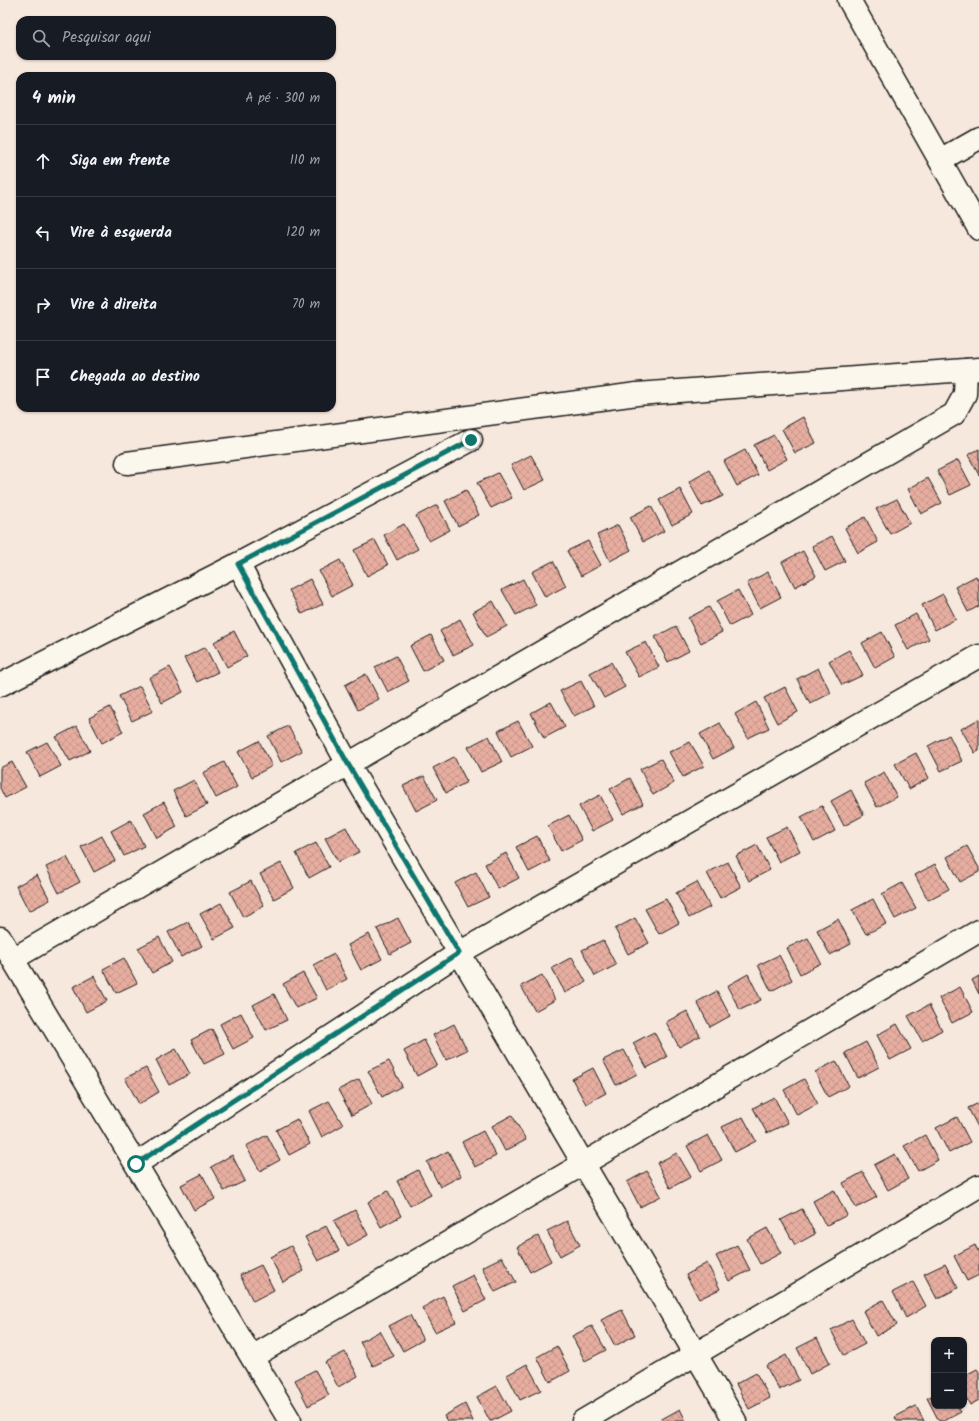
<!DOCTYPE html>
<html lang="pt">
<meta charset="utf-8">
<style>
body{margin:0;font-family:Kalam,sans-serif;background:#242831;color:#f1f3f6}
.controls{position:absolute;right:12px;bottom:12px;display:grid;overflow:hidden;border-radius:8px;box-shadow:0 1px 3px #0004}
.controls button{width:36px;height:36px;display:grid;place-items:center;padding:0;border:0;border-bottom:1px solid #363941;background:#171b24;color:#f1f3f6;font:20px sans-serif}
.stop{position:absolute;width:12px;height:12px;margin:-9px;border:3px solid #0f766e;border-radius:50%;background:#fff}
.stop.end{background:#0f766e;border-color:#fff;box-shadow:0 1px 4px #0008}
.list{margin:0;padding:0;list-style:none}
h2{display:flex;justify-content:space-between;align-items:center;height:52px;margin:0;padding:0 16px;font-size:17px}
h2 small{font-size:13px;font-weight:400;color:#9ea1a6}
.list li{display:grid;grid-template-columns:26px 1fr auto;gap:12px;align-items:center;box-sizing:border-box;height:72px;padding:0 16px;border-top:1px solid #363941}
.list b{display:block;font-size:15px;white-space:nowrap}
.list em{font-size:13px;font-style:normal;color:#9ea1a6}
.icon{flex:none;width:22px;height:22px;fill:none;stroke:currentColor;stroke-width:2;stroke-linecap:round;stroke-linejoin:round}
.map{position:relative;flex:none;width:979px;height:1421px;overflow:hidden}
.search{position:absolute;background:#171b24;box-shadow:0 1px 3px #0004;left:16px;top:16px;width:320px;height:44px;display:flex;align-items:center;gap:10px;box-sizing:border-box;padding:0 14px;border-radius:12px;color:#9ea1a6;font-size:15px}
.panel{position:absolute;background:#171b24;box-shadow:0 1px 3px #0004;left:16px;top:72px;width:320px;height:340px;border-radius:12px}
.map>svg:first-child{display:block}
.building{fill:url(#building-cross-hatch);stroke:#1c1c1c}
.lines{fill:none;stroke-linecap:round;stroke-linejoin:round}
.minor-casing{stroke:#1c1c1c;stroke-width:25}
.minor{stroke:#fbf7ec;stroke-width:22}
.route{stroke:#0f766e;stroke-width:5}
</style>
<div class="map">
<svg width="979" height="1421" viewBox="0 0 979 1421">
<defs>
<pattern id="building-cross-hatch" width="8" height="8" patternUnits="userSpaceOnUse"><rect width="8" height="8" fill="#e7aea0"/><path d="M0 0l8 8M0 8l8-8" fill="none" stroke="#c69589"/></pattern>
</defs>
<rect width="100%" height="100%" fill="#f7e8dd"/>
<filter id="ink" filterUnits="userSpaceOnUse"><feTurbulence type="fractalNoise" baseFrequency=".025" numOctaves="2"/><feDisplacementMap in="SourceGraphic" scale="8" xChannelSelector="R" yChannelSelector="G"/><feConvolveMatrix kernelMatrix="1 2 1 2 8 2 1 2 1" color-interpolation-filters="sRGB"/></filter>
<g filter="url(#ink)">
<!-- building -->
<g class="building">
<polygon points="803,417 816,443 795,453 782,429"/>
<polygon points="774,435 787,459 767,470 754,445"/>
<polygon points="979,449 979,475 968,455"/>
<polygon points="745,450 758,475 737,486 724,461"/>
<polygon points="531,455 545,480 524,490 511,465"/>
<polygon points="958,460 971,485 950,495 937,471"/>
<polygon points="709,470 723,496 702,506 689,482"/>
<polygon points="498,473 512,498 491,508 477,483"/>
<polygon points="928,478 942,503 921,514 908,489"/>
<polygon points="680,489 693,514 672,525 659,500"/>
<polygon points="466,490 479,515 458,526 445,501"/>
<polygon points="897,499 910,523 890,534 876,509"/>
<polygon points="437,505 450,530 429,541 416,516"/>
<polygon points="651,506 664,531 643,542 630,517"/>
<polygon points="865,517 878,542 858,553 845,528"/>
<polygon points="404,524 418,549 397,560 384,535"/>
<polygon points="618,525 631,550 610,561 597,535"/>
<polygon points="832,536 845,561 825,571 812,546"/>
<polygon points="375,540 388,565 367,576 354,550"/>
<polygon points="588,541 601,565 581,576 567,551"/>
<polygon points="803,551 816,576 795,587 782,562"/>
<polygon points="340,560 353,585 332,596 319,571"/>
<polygon points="553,561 566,586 545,597 532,572"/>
<polygon points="768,572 781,597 760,608 747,583"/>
<polygon points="976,576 979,583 979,606 968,612 955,587"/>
<polygon points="310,579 323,604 302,614 289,590"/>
<polygon points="523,579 536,605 516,615 502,590"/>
<polygon points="738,590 751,615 730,626 717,601"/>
<polygon points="943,594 956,619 935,630 922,605"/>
<polygon points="493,601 507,626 486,637 473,612"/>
<polygon points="709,607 722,632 701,643 688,618"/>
<polygon points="916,614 929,639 908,650 895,625"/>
<polygon points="460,619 474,645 453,655 440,631"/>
<polygon points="676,626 689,651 668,662 655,637"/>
<polygon points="234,631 247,656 227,667 214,642"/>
<polygon points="882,632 895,657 875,668 862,643"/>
<polygon points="431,635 444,660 423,671 410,646"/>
<polygon points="646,642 659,667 639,677 625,652"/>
<polygon points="205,647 218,672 197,682 184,658"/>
<polygon points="849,650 863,675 842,685 829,661"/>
<polygon points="396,656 409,681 388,692 375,667"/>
<polygon points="611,662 625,687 604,698 590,673"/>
<polygon points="170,667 183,692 162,703 149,678"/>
<polygon points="818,668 831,693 810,704 797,679"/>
<polygon points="366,674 379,699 358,710 345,685"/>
<polygon points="581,681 594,706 574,716 560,691"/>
<polygon points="140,686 153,711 132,721 119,696"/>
<polygon points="785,687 798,712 777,723 764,698"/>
<polygon points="551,702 565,727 544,738 531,713"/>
<polygon points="756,702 769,728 748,738 735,714"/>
<polygon points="110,707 123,732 102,743 89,718"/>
<polygon points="979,719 979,751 975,753 961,729"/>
<polygon points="518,721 532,746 511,757 498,731"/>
<polygon points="720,723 734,748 713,759 700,734"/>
<polygon points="77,726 90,751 70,761 56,737"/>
<polygon points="288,726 302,751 281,762 268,736"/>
<polygon points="949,735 962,761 941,771 928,746"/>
<polygon points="489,736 502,762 481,772 468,747"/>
<polygon points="259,741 272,766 252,777 238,752"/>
<polygon points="47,742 61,766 40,777 27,752"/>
<polygon points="690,742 704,766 683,777 669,752"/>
<polygon points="916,753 929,778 909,789 895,764"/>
<polygon points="454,757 467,782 446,793 433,768"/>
<polygon points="661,759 674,783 653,795 640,769"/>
<polygon points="12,762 26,787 5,798 0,788 0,768"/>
<polygon points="224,762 237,787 216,798 203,773"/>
<polygon points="884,772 897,797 877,807 864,783"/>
<polygon points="424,776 437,800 416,811 403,786"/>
<polygon points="630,778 643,804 623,814 610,789"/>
<polygon points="194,780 207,805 186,816 173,791"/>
<polygon points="851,790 864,815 844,826 831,801"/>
<polygon points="600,795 613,820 592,831 579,806"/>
<polygon points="164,802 177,827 157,838 144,813"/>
<polygon points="822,806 835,831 814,842 801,817"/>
<polygon points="569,815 582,840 561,851 548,826"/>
<polygon points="131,820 144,846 124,856 111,831"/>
<polygon points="346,827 359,852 338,862 325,838"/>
<polygon points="787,827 800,851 779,862 766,837"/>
<polygon points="102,836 115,861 94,872 81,847"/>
<polygon points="537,836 550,861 529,872 516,847"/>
<polygon points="316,843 329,867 309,878 296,853"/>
<polygon points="757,845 770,870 749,881 736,856"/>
<polygon points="967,846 979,868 979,872 960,882 947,857"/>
<polygon points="506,853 519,878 498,889 485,864"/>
<polygon points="67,857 80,882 59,893 46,867"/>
<polygon points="728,862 741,887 720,898 707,873"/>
<polygon points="281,863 294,888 274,899 260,874"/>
<polygon points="935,864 949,889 928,900 915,875"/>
<polygon points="476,872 489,897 468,907 455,883"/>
<polygon points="37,875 50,900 29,911 16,886"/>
<polygon points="251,881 264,906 243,917 230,892"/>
<polygon points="697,882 710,907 689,918 676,893"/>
<polygon points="902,883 916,908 895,919 882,894"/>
<polygon points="666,899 679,923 659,934 645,909"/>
<polygon points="873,899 886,924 866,934 852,910"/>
<polygon points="221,903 235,928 214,939 200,914"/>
<polygon points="398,918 411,943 390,954 377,929"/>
<polygon points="635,918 649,943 628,954 615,929"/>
<polygon points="838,919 851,944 830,955 817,930"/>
<polygon points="188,922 202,946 181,957 168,932"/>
<polygon points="369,934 382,959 361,970 348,945"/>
<polygon points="159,937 172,962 152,973 138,948"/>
<polygon points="808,938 821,963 800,974 787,948"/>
<polygon points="603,940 616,965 595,976 582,950"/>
<polygon points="334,954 347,979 326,990 313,965"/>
<polygon points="779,955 792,980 771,991 758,965"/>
<polygon points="572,957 586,982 565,993 552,968"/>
<polygon points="124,958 137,983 116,993 103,969"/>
<polygon points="303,973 317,998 296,1008 283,984"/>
<polygon points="748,974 761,1000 740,1010 727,986"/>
<polygon points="542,975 555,1000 535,1011 521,986"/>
<polygon points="94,976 107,1001 86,1012 73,987"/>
<polygon points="979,976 979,994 972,980"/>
<polygon points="960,987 973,1012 952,1023 939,998"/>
<polygon points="717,991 730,1016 710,1027 697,1002"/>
<polygon points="274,994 287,1020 266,1030 253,1005"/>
<polygon points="929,1005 942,1030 922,1041 908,1016"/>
<polygon points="687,1011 700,1036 679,1047 666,1022"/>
<polygon points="241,1013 254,1038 233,1049 220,1024"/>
<polygon points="454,1024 467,1050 446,1060 433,1035"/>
<polygon points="897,1024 911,1049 890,1060 877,1035"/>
<polygon points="212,1029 225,1054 204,1064 191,1040"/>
<polygon points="654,1032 667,1057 647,1068 633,1043"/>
<polygon points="424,1040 437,1065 417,1076 404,1051"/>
<polygon points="866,1042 879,1067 858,1078 845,1053"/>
<polygon points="176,1049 190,1074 169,1085 156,1060"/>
<polygon points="624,1050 637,1074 616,1085 603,1060"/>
<polygon points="389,1061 402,1086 382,1097 368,1071"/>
<polygon points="836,1061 849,1086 828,1097 815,1072"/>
<polygon points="146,1068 159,1092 139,1104 125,1078"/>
<polygon points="593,1068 606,1093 586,1104 572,1079"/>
<polygon points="359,1079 372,1104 352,1115 338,1090"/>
<polygon points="804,1079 818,1104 797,1115 784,1090"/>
<polygon points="774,1097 788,1123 767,1133 753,1108"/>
<polygon points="329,1101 343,1125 322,1137 309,1111"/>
<polygon points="979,1103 979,1129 968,1108"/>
<polygon points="512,1115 526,1140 505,1151 492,1126"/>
<polygon points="743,1117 756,1141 735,1152 722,1127"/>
<polygon points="957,1117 970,1142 949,1153 936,1128"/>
<polygon points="297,1119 310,1144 289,1155 276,1130"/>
<polygon points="483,1131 496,1156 475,1167 462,1142"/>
<polygon points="267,1135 280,1160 260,1171 246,1146"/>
<polygon points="708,1135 722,1160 701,1171 687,1146"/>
<polygon points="925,1135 938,1160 918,1171 904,1146"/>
<polygon points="448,1151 461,1176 440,1187 427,1162"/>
<polygon points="677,1153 691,1177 670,1188 657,1163"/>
<polygon points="895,1154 908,1179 888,1190 874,1165"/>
<polygon points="232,1155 245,1181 224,1191 211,1167"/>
<polygon points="418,1170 431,1195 410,1206 397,1181"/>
<polygon points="647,1171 661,1196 640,1207 627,1182"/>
<polygon points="863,1172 877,1197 856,1208 843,1183"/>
<polygon points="202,1174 215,1199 194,1210 181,1185"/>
<polygon points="834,1190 847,1215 826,1226 813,1201"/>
<polygon points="388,1191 401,1216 381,1227 368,1202"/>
<polygon points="802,1209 815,1234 795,1245 781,1220"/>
<polygon points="355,1210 368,1235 348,1246 334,1221"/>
<polygon points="567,1221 580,1245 560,1256 547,1231"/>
<polygon points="326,1226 339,1251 318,1261 305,1237"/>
<polygon points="767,1228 781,1253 760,1264 747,1239"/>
<polygon points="538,1236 551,1261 530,1272 517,1247"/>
<polygon points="737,1245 750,1270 729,1281 716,1256"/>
<polygon points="975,1245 979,1253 979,1275 967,1281 954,1256"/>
<polygon points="291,1246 304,1271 283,1282 270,1257"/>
<polygon points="502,1257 516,1282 495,1292 482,1267"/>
<polygon points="707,1263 720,1289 699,1299 686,1275"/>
<polygon points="945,1264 958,1288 937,1299 924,1274"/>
<polygon points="261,1265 274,1290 253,1301 240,1275"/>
<polygon points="473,1275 486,1300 465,1311 452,1286"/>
<polygon points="913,1282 926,1306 906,1318 893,1292"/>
<polygon points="443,1296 456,1322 435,1332 422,1308"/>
<polygon points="883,1300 897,1325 876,1336 863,1311"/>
<polygon points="622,1310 635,1335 615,1346 601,1320"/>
<polygon points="410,1315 423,1340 403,1351 389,1326"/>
<polygon points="852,1319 865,1344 844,1355 831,1330"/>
<polygon points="592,1326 606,1350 585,1361 572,1336"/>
<polygon points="380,1331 394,1356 373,1366 360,1342"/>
<polygon points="817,1338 830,1363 810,1374 797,1348"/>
<polygon points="557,1346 570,1371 550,1382 537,1357"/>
<polygon points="345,1352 358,1376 338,1387 325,1362"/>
<polygon points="786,1355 799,1380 779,1390 766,1366"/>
<polygon points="527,1364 541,1390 520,1400 507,1375"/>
<polygon points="977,1369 979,1372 979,1400 970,1405 964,1394 964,1376"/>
<polygon points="315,1370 329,1395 308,1406 295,1380"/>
<polygon points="756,1373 770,1398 749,1409 736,1384"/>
<polygon points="497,1386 511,1411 492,1421 490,1421 477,1397"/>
<polygon points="934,1395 934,1406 957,1406 961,1412 944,1421 939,1421 927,1398"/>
<polygon points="465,1404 473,1421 447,1421 444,1416"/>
<polygon points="916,1406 924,1421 897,1421 895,1417"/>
<polygon points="680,1409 686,1421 660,1421 660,1420"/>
</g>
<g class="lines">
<defs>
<g id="minor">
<polyline points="849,0 979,229"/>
<polyline points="940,160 979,138"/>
<polyline points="127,463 637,394 979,369"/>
<polyline points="238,564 348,764 735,1421"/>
<polyline points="0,685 238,564 471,440"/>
<polyline points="0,938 290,1421"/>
<polyline points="13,959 348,764 954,414 965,394 966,370"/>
<polyline points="136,1164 459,953 979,656"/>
<polyline points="252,1357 583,1164 979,931"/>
<polyline points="583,1421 979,1186"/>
</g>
</defs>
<!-- minor casing -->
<use href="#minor" class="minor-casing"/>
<!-- minor -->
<use href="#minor" class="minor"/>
</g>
</g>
<g class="lines" filter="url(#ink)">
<!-- route -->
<polyline class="route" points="136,1164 459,953 348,764 238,564 471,440"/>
</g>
</svg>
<div class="controls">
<button>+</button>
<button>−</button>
</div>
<div class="stop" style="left:136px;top:1164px"></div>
<div class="stop end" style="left:471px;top:440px"></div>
<div class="search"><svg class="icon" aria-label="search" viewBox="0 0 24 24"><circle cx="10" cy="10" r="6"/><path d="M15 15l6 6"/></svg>Pesquisar aqui</div>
<section class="panel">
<h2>4 min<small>A pé · 300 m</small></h2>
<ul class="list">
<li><svg class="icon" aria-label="ahead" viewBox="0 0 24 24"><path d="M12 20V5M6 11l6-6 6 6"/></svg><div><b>Siga em frente</b></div><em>110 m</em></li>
<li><svg class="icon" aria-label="left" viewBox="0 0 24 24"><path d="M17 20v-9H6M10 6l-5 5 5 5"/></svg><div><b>Vire à esquerda</b></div><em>120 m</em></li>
<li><svg class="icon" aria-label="right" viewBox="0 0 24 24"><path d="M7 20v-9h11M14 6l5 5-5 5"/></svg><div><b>Vire à direita</b></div><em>70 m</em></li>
<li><svg class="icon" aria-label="arrive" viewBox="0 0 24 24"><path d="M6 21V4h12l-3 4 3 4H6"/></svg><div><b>Chegada ao destino</b></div></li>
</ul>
</section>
</div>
